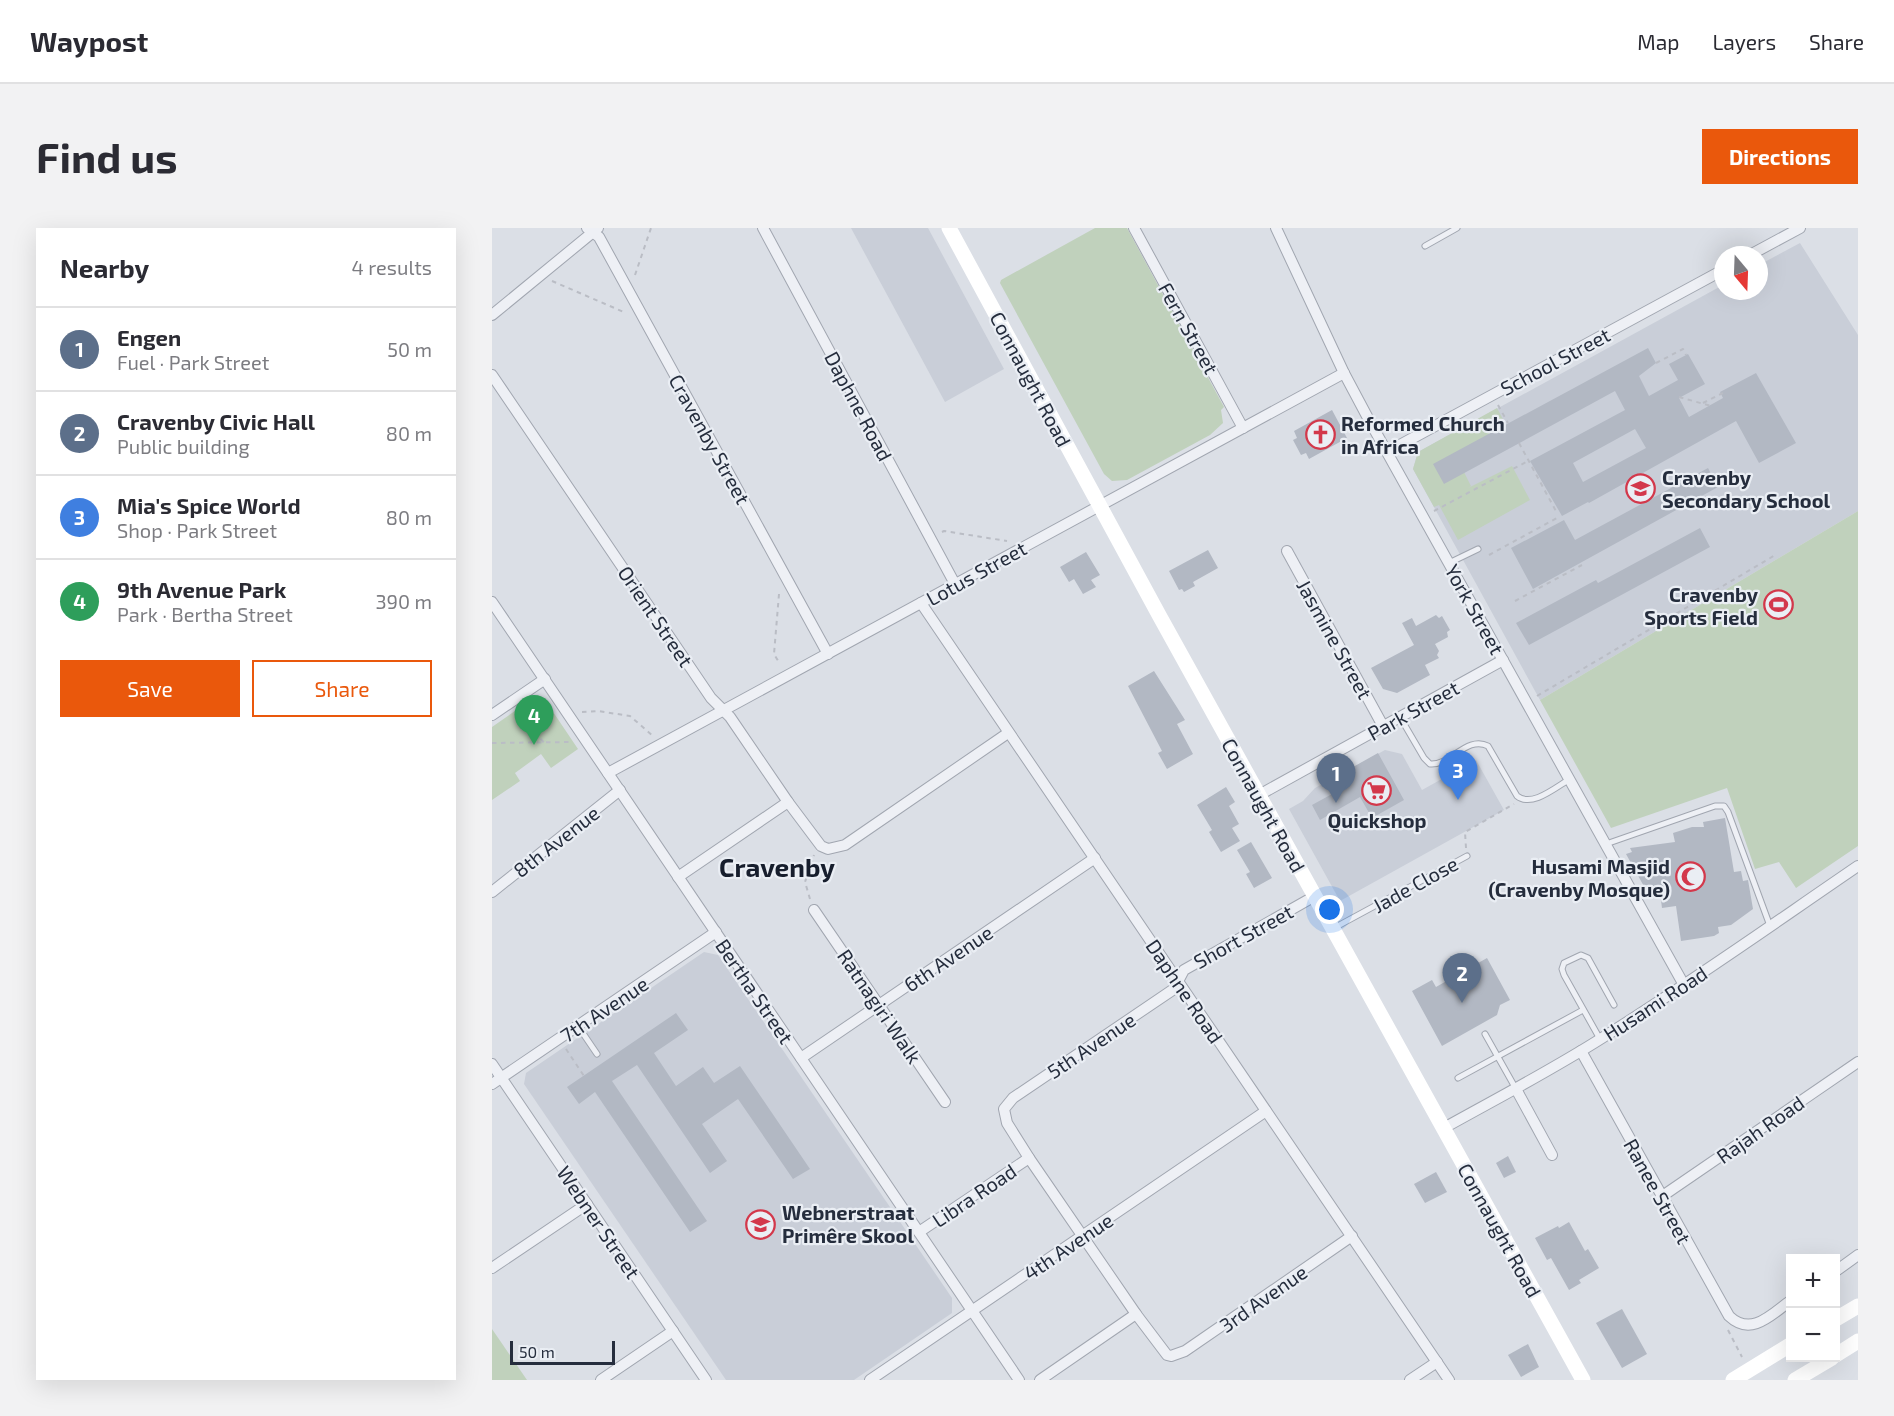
<!DOCTYPE html>
<meta charset="utf-8">
<style>
body{margin:0;font-family:"Exo 2",sans-serif;background:#f2f2f3;color:#2b2b33}
.controls{position:absolute;right:18px;bottom:18px;display:grid;overflow:hidden;border-radius:0px;box-shadow:0 6px 24px #0002}
.controls button{width:54px;height:54px;display:grid;place-items:center;padding:0;border:0;border-bottom:2px solid #e1e1e2;background:#fff;color:#2b2b33;font:30px sans-serif}
.compass{position:absolute;left:1222px;top:18px;width:54px;height:54px;border-radius:50%;background:#fff;box-shadow:0 6px 24px #0002;rotate:161deg}
.scale{position:absolute;left:18px;bottom:15px;width:105px;box-sizing:border-box;padding-left:6px;border:3px solid #252d3d;border-top:0;font-size:16px;line-height:21px;white-space:nowrap;color:#252d3d;-webkit-text-stroke:4px #eaeef4;paint-order:stroke}
.you{position:absolute;left:838px;top:682px;width:21px;height:21px;margin:-15px;border:4px solid #fff;border-radius:50%;background:#1a73e8;box-shadow:0 0 0 9px #1a73e833}
.badge{display:grid;place-items:center;width:39px;height:39px;border-radius:50%;background:#ea580c;color:#fff;font-size:20px;font-weight:700}
.pin{position:absolute;translate:-50% -50px;filter:drop-shadow(0 2px 3px #0008)}
.pin::after{content:'';position:absolute;top:32px;width:21px;height:18px;background:inherit;clip-path:polygon(0 0,100% 0,50% 100%)}
.list{margin:0;padding:0;list-style:none}
h2{display:flex;justify-content:space-between;align-items:center;height:78px;margin:0;padding:0 24px;font-size:26px}
h2 small{font-size:20px;font-weight:400;color:#7c7c81}
.list li{display:grid;grid-template-columns:39px 1fr auto;gap:18px;align-items:center;box-sizing:border-box;height:84px;padding:0 24px;border-top:2px solid #e1e1e2}
.list b{display:block;font-size:22px;white-space:nowrap}
.list p{margin:0;font-size:20px;white-space:nowrap;color:#7c7c81}
.list em{font-size:20px;font-style:normal;color:#7c7c81}
.actions{display:flex;gap:12px;padding:18px 24px}
.actions a{flex:1;padding:14px 0;border:2px solid #ea580c;border-radius:0px;text-align:center;font-size:21px;color:#ea580c}
.actions .main{background:#ea580c;color:#fff}
.map{position:relative;flex:none;width:1366px;height:1152px;overflow:hidden;border-radius:0px}
header{display:flex;align-items:center;gap:36px;box-sizing:border-box;height:84px;padding:0 30px;background:#fff;border-bottom:2px solid #e1e1e2}
header strong{font-size:28px}
nav{display:flex;gap:33px;margin-inline-start:auto;font-size:21px}
.intro{display:flex;align-items:center;justify-content:space-between;box-sizing:border-box;height:144px;padding:0 36px}
h1{margin:0;font-size:42px}
.button{padding:15px 27px;border-radius:0px;background:#ea580c;color:#fff;font-size:21px;font-weight:700}
main{display:flex;gap:36px;padding:0 36px}
aside{flex:1;background:#fff;border-radius:0px;box-shadow:0 6px 24px #0002}
.map>svg:first-child{display:block}
.built{fill:#c9ced8}
.green{fill:#c0d1bc}
.building{fill:#b2b8c3;fill-rule:evenodd}
.lines{fill:none;stroke-linecap:round;stroke-linejoin:round}
.lane-casing{stroke:#a1a6b0;stroke-width:7}
.street-casing{stroke:#a1a6b0;stroke-width:12}
.path{stroke:#babdc5;stroke-width:2;stroke-dasharray:4.5 4.5;stroke-linecap:butt}
.lane{stroke:#eef0f5;stroke-width:5}
.street{stroke:#eef0f5;stroke-width:10}
.secondary{stroke:#fff;stroke-width:15}
.labels{text-anchor:middle;dominant-baseline:central;stroke-width:4.5;stroke-linejoin:round;paint-order:stroke}
.street-label{font-size:20px;fill:#252d3d;stroke:#eaeef4}
.poi-label{font-size:20px;font-weight:bold;fill:#252d3d;stroke:#eaeef4;text-anchor:start}
.district-label{font-size:26px;font-weight:bold;fill:#171e2d;stroke:#eaeef4}
</style>
<header>
<strong>Waypost</strong>
<nav><a>Map</a><a>Layers</a><a>Share</a></nav>
</header>
<div class="intro"><h1>Find us</h1><a class="button">Directions</a></div>
<main>
<aside>
<h2>Nearby<small>4 results</small></h2>
<ul class="list">
<li><span class="badge" style="background:#5c6f8a">1</span><div><b>Engen</b><p>Fuel · Park Street</p></div><em>50 m</em></li>
<li><span class="badge" style="background:#5c6f8a">2</span><div><b>Cravenby Civic Hall</b><p>Public building</p></div><em>80 m</em></li>
<li><span class="badge" style="background:#3f7fe0">3</span><div><b>Mia's Spice World</b><p>Shop · Park Street</p></div><em>80 m</em></li>
<li><span class="badge" style="background:#2e9e5b">4</span><div><b>9th Avenue Park</b><p>Park · Bertha Street</p></div><em>390 m</em></li>
</ul>
<div class="actions"><a class="main">Save</a><a>Share</a></div>
</aside>
<div class="map">
<svg width="1366" height="1152" viewBox="0 0 1366 1152">
<rect width="100%" height="100%" fill="#dbdfe6"/>
<!-- built -->
<g class="built">
<polygon points="359,0 436,0 512,141 453,174"/>
<polygon points="1308,15 1366,107 1366,283 1048,472 921,241 926,224 1231,57 1231,63 1267,63 1267,37"/>
<polygon points="893,522 910,526 930,562 984,532 1012,582 848,673 797,581 811,573 823,560"/>
<polygon points="212,724 226,727 460,1070 460,1085 362,1152 234,1152 32,856 34,845"/>
</g>
<!-- green -->
<g class="green">
<polygon points="603,0 635,0 732,179 729,182 731,195 718,207 635,252 620,253 612,246 508,55 509,52"/>
<polygon points="1005,180 1014,197 1009,199 972,244 979,258 976,260 1020,238 1038,272 966,312 947,277 942,279 921,241 926,224"/>
<polygon points="1366,283 1366,618 1304,660 1287,634 1263,641 1235,560 1119,600 1048,472"/>
<polygon points="43,469 53,472 86,521 59,540 49,526 23,545 28,553 0,572 0,499"/>
<polygon points="0,1101 35,1152 0,1152"/>
</g>
<!-- building -->
<g class="building">
<path d="M1156 120 1164 135 1147 148 1157 168 1186 152 1177 136 1196 126 1213 156 1187 170 1197 189 1231 170 1228 164 1264 145 1304 215 1267 235 1244 193 1097 275 1096 274 1070 288 1038 233 1133 182 1123 163 952 256 941 236ZM1143 201 1154 220 1091 254 1081 235Z"/>
<polygon points="840,182 855,210 817,231 814,225 809,227 801,212 805,210 802,203"/>
<polygon points="1216,240 1226,259 1041,361 1019,320 1072,292 1083,312"/>
<polygon points="1208,300 1218,319 1037,417 1024,395 1104,352 1106,355"/>
<polygon points="716,322 726,340 701,354 703,358 692,364 690,361 687,362 677,343"/>
<polygon points="594,324 608,347 599,352 604,359 591,366 582,351 577,354 568,339"/>
<polygon points="944,387 947,390 950,388 958,402 955,404 956,409 943,416 947,423 945,427 947,430 933,437 938,447 905,465 891,461 879,440 922,417 910,395 920,390 924,398"/>
<polygon points="662,443 693,492 685,496 701,526 675,541 666,525 670,523 636,458"/>
<polygon points="886,525 912,572 880,590 868,569 828,592 820,577 860,555 854,543"/>
<polygon points="734,559 743,574 737,578 747,596 740,600 748,613 729,624 717,604 720,602 705,577"/>
<polygon points="1233,590 1242,644 1249,643 1251,653 1256,652 1261,681 1239,697 1226,699 1227,705 1222,708 1189,713 1184,678 1170,680 1168,665 1164,665 1161,661 1154,662 1134,626 1140,624 1138,620 1183,614 1181,605 1200,599 1212,599 1211,594"/>
<polygon points="759,614 780,650 762,660 754,646 758,644 745,622"/>
<polygon points="995,730 1018,772 1008,777 1005,787 950,818 920,763 940,752 944,759"/>
<polygon points="184,785 196,802 162,825 184,858 211,839 222,855 248,838 318,941 301,951 246,871 210,896 235,933 218,945 145,837 120,853 215,993 198,1004 103,864 87,876 75,859"/>
<polygon points="1016,928 1024,944 1012,950 1004,935"/>
<polygon points="944,944 955,964 933,975 922,956"/>
<polygon points="1077,994 1093,1023 1096,1021 1107,1040 1087,1052 1089,1055 1077,1062 1059,1030 1055,1032 1043,1010 1066,998 1067,1000"/>
<polygon points="1130,1081 1155,1126 1130,1140 1104,1095"/>
<polygon points="1036,1116 1047,1139 1029,1149 1016,1127"/>
</g>
<g class="lines">
<defs>
<g id="lane">
<polyline points="933,18 965,0"/>
<polyline points="957,335 986,321"/>
<path d="M908 489 932 530 938 536C958 538 975 507 996 518L1025 568C1040 580 1064 559 1078 551"/>
<polyline points="1114,616 1223,578 1232,578 1236,584 1278,698"/>
<polyline points="842,700 975,628"/>
<polyline points="86,798 105,826"/>
<polyline points="993,806 1024,861"/>
<polyline points="1108,811 1072,747 1070,741 1072,735 1089,727 1096,730 1122,777"/>
<polyline points="966,850 1091,782"/>
</g>
<g id="street">
<polyline points="95,0 107,9 336,426"/>
<polyline points="271,0 463,356"/>
<polyline points="642,0 751,200"/>
<polyline points="784,0 852,145 877,192 1192,757"/>
<polyline points="1258,27 1308,0"/>
<polyline points="0,87 106,0"/>
<polyline points="0,147 219,470 238,489 296,574 329,618 336,621 353,617 516,505"/>
<polyline points="895,224 1231,42"/>
<polyline points="795,323 891,498"/>
<polyline points="0,374 527,1152"/>
<polyline points="429,375 957,1152"/>
<polyline points="0,487 53,451"/>
<polyline points="116,545 852,145"/>
<polyline points="767,567 1011,432"/>
<polyline points="186,649 296,574"/>
<polyline points="0,664 128,562"/>
<polyline points="823,668 692,742 682,761 521,870 512,881 515,895 537,930 644,1086 675,1127 679,1128 693,1123 860,1008"/>
<polyline points="322,682 453,874"/>
<path d="M1089 823 1237 1088C1259 1109 1279 1087 1298 1073"/>
<polyline points="309,830 603,630"/>
<polyline points="0,836 214,1152"/>
<polyline points="0,856 224,704"/>
<polyline points="1024,861 1060,927"/>
<path d="M952 900C1004 871 1058 843 1110 810 1197 756 1281 696 1366 638"/>
<polyline points="1169,969 1366,834"/>
<polyline points="427,1004 537,930"/>
<polyline points="0,1040 95,976"/>
<polyline points="1344,1043 1366,1027"/>
<polyline points="109,1152 181,1103"/>
<polyline points="378,1152 774,883"/>
<polyline points="548,1152 644,1086"/>
<polyline points="918,1152 945,1134"/>
</g>
</defs>
<!-- lane casing -->
<use href="#lane" class="lane-casing"/>
<!-- street casing -->
<use href="#street" class="street-casing"/>
<!-- path -->
<g class="path">
<polyline points="143,47 159,0"/>
<polyline points="60,53 134,85"/>
<polyline points="1164,135 1191,121 1194,127"/>
<polyline points="1187,169 1219,178"/>
<polyline points="1211,175 1231,165"/>
<polyline points="1006,177 1016,195"/>
<polyline points="1027,215 1065,285"/>
<polyline points="942,283 1036,233"/>
<polyline points="450,304 452,303 515,313"/>
<polyline points="997,327 1065,290"/>
<polyline points="287,366 282,426 288,436"/>
<polyline points="1023,373 1090,337"/>
<polyline points="1045,468 1285,326"/>
<polyline points="26,483 53,516"/>
<polyline points="90,484 106,483 138,488 161,508"/>
<polyline points="0,515 81,514"/>
<polyline points="974,620 973,604 1022,576"/>
<polyline points="318,671 313,654 322,627"/>
<polyline points="74,821 92,848"/>
<polyline points="1236,1102 1250,1129"/>
</g>
<!-- lane -->
<use href="#lane" class="lane"/>
<!-- street -->
<use href="#street" class="street"/>
<!-- secondary -->
<g class="secondary">
<polyline points="457,0 667,387 1091,1152"/>
<polyline points="1344,1091 1366,1078"/>
<polyline points="1344,1127 1366,1113"/>
<polyline points="1241,1152 1298,1117"/>
<polyline points="1303,1152 1340,1130"/>
</g>
</g>
<!-- icons -->
<defs>
<symbol id="church-ring" viewBox="-11 -11 22 22"><circle r="9.5" fill="#eaeef4" stroke="#d3384b" stroke-width="1.5"/><path d="M-1.2-6h2.4v3.5h3.3v2.4h-3.3V6h-2.4V-.1h-3.3v-2.4h3.3Z" fill="#d3384b"/></symbol>
<symbol id="school-ring" viewBox="-11 -11 22 22"><circle r="9.5" fill="#eaeef4" stroke="#d3384b" stroke-width="1.5"/><path d="M0-5L7-2L0 1L-7-2ZM-4 1L0 2.5L4 1V4Q0 6-4 4Z" fill="#d3384b"/></symbol>
<symbol id="stadium-ring" viewBox="-11 -11 22 22"><circle r="9.5" fill="#eaeef4" stroke="#d3384b" stroke-width="1.5"/><path d="M0-5a6.5 5 0 1 0 0 10a6.5 5 0 1 0 0-10ZM-3.5-1.8h7v3.6h-7Z" fill="#d3384b"/></symbol>
<symbol id="supermarket-ring" viewBox="-11 -11 22 22"><circle r="9.5" fill="#eaeef4" stroke="#d3384b" stroke-width="1.5"/><path d="M-6-5.5h2.5l.6 2H6L4.5 2H-2.5L-4.4-4H-6ZM-1.5 3.2a1.3 1.3 0 1 0 .1 0ZM3 3.2a1.3 1.3 0 1 0 .1 0Z" fill="#d3384b"/></symbol>
<symbol id="mosque-ring" viewBox="-11 -11 22 22"><circle r="9.5" fill="#eaeef4" stroke="#d3384b" stroke-width="1.5"/><path d="M3.5-4.9A6 6 0 1 0 3.5 4.9A5 5 0 1 1 3.5-4.9Z" fill="#d3384b"/></symbol>
</defs>
<g fill-rule="evenodd">
<use href="#church-ring" x="812" y="190" width="33" height="33"/>
<use href="#school-ring" x="1132" y="244" width="33" height="33"/>
<use href="#stadium-ring" x="1270" y="360" width="33" height="33"/>
<use href="#supermarket-ring" x="868" y="546" width="33" height="33"/>
<use href="#mosque-ring" x="1182" y="632" width="33" height="33"/>
<use href="#school-ring" x="252" y="980" width="33" height="33"/>
</g>
<g class="labels">
<!-- street labels -->
<g class="street-label">
<text transform="translate(697 100) rotate(61)">Fern Street</text>
<text transform="translate(1063 133) rotate(-28)">School Street</text>
<text transform="translate(539 151) rotate(62)">Connaught Road</text>
<text transform="translate(367 178) rotate(62)">Daphne Road</text>
<text transform="translate(218 211) rotate(61)">Cravenby Street</text>
<text transform="translate(484 345) rotate(-29)">Lotus Street</text>
<text transform="translate(983 381) rotate(61)">York Street</text>
<text transform="translate(164 388) rotate(56)">Orient Street</text>
<text transform="translate(843 411) rotate(61)">Jasmine Street</text>
<text transform="translate(921 482) rotate(-29)">Park Street</text>
<text transform="translate(772 577) rotate(61)">Connaught Road</text>
<text transform="translate(64 613) rotate(-38)">8th Avenue</text>
<text transform="translate(923 656) rotate(-29)">Jade Close</text>
<text transform="translate(751 708) rotate(-29)">Short Street</text>
<text transform="translate(456 730) rotate(-34)">6th Avenue</text>
<text transform="translate(263 763) rotate(56)">Bertha Street</text>
<text transform="translate(693 763) rotate(56)">Daphne Road</text>
<text transform="translate(1163 775) rotate(-33)">Husami Road</text>
<text transform="translate(388 778) rotate(56)">Ratnagiri Walk</text>
<text transform="translate(112 781) rotate(-34)">7th Avenue</text>
<text transform="translate(599 817) rotate(-34)">5th Avenue</text>
<text transform="translate(1268 901) rotate(-35)">Rajah Road</text>
<text transform="translate(1166 963) rotate(61)">Ranee Street</text>
<text transform="translate(482 967) rotate(-34)">Libra Road</text>
<text transform="translate(107 994) rotate(56)">Webner Street</text>
<text transform="translate(1008 1002) rotate(61)">Connaught Road</text>
<text transform="translate(576 1018) rotate(-34)">4th Avenue</text>
<text transform="translate(771 1070) rotate(-35)">3rd Avenue</text>
</g>
<!-- poi labels -->
<g class="poi-label">
<text x="849" y="195">Reformed Church<tspan x="849" dy="23">in Africa</tspan></text>
<text x="1170" y="249">Cravenby<tspan x="1170" dy="23">Secondary School</tspan></text>
<text x="1266" y="366" text-anchor="end">Cravenby<tspan x="1266" dy="23">Sports Field</tspan></text>
<text x="885" y="592" text-anchor="middle">Quickshop</text>
<text x="1178" y="638" text-anchor="end">Husami Masjid<tspan x="1178" dy="23">(Cravenby Mosque)</tspan></text>
<text x="290" y="984">Webnerstraat<tspan x="290" dy="23">Primêre Skool</tspan></text>
</g>
<!-- district labels -->
<g class="district-label">
<text x="285" y="638">Cravenby</text>
</g>
</g>
</svg>
<div class="controls">
<button>+</button>
<button>−</button>
</div>
<svg class="compass" viewBox="-18 -18 36 36"><path d="M0-13l5 13h-10z" fill="#e53935"/><path d="M0 13l5-13h-10z" fill="#7c7c81"/></svg>
<div class="scale">50 m</div>
<div class="you"></div>
<div class="pin badge" style="left:844px;top:575px;background:#5c6f8a">1</div>
<div class="pin badge" style="left:970px;top:775px;background:#5c6f8a">2</div>
<div class="pin badge" style="left:966px;top:572px;background:#3f7fe0">3</div>
<div class="pin badge" style="left:42px;top:517px;background:#2e9e5b">4</div>
</div>
</main>
